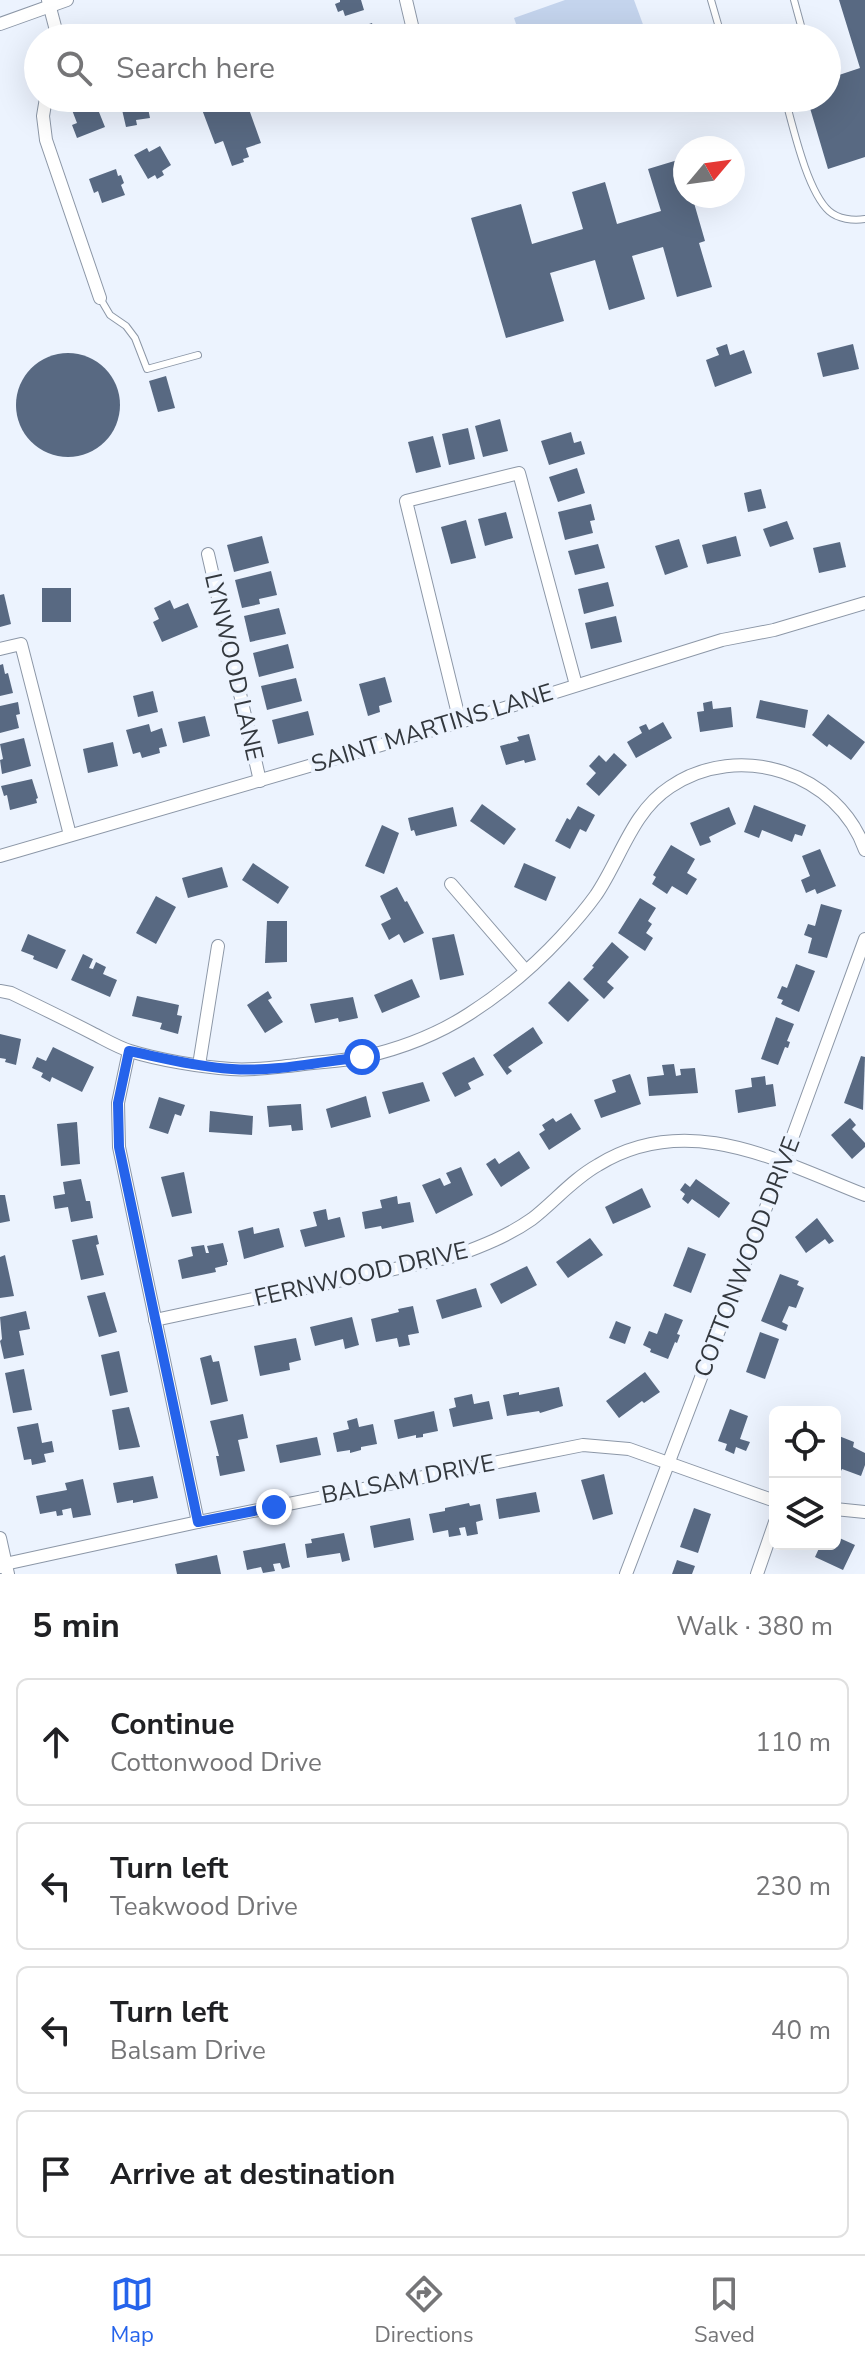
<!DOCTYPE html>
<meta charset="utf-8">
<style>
body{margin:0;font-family:"Nunito Sans",sans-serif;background:#f2f2f2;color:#202124}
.controls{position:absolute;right:24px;bottom:24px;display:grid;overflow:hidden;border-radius:12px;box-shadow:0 8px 32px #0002}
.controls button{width:72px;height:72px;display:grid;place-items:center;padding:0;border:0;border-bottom:2px solid #e0e0e0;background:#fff;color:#202124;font:40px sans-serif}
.compass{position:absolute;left:673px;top:136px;width:72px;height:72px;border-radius:50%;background:#fff;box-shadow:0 8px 32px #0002;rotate:61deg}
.stop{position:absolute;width:24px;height:24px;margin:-18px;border:6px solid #2563eb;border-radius:50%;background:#fff}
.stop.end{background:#2563eb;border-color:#fff;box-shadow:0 2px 8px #0008}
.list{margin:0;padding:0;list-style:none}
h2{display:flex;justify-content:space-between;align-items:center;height:104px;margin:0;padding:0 32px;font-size:34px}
h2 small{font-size:26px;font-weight:400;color:#757577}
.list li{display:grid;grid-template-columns:52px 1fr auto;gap:24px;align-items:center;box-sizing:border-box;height:128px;margin:0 16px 16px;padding:0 16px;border:2px solid #e0e0e0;border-radius:12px}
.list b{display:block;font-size:30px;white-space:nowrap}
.list p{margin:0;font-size:26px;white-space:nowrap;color:#757577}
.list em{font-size:26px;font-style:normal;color:#757577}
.icon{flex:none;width:44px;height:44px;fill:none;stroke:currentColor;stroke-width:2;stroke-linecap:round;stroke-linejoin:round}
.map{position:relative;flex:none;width:865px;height:1574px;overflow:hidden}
.search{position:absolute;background:#fff;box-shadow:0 8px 32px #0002;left:24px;right:24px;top:24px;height:88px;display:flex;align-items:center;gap:20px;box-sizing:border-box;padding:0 28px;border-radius:44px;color:#757577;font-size:30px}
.sheet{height:680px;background:#fff}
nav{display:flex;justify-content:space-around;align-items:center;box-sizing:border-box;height:112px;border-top:2px solid #e0e0e0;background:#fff;font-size:22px;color:#757577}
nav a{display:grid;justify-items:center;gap:4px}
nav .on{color:#2563eb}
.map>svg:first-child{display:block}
.green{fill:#c4d4ed}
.building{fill:#586982}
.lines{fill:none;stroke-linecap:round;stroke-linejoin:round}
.service-casing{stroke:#8c97a7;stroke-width:8}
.minor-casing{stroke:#8c97a7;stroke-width:14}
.service{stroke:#fff;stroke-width:6}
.minor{stroke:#fff;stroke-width:12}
.route{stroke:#2563eb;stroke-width:10}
.labels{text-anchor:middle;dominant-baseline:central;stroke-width:8;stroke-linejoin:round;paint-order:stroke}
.street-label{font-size:24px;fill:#33383e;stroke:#ecf3fe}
</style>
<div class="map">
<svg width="865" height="1574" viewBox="0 0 865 1574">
<rect width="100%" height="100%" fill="#ecf3fe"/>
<!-- green -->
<polygon class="green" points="565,0 634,0 648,38 521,38 514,18"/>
<!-- building -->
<g class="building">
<polygon points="340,0 361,0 364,10 345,16 343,10 338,12 335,4 340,2"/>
<polygon points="839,0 865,0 865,157 828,169 807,98 827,98 827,79 860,68"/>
<polygon points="372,23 377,38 352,38 349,31"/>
<polygon points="133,98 146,98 150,118 136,120 137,125 126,127 120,101"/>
<polygon points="185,98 212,98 218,108 232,103 232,101 245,98 261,143 246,148 249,157 243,159 244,162 232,166 223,141 215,144 201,107 190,111"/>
<polygon points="95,102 105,127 77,138 72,125 77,123 72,110"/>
<polygon points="160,146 171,165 162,171 164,175 157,179 155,175 148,179 134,155 147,148 149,152"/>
<polygon points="681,159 685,173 685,196 692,196 705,241 699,243 712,287 677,297 663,247 632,256 645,299 609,310 595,260 550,273 564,321 506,338 471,218 521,204 532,244 583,229 572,192 605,182 617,224 661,211 648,169"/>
<polygon points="116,169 118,176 121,175 124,183 121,185 125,195 102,203 98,191 94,193 89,179"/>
<polygon points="727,344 730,355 744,350 752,373 715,387 706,360 719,355 716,348"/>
<polygon points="853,344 859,369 823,377 817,353"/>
<circle cx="68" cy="405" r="52"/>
<polygon points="166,376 175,408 158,412 149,381"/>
<polygon points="500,419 508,451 483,457 475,426"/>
<polygon points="468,428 475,459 449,465 442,434"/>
<polygon points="571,432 574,443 581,441 585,454 549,465 541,441"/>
<polygon points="433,436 441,467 416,473 408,442"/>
<polygon points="577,468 585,493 558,502 549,477"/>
<polygon points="761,489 766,508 748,512 744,493"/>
<polygon points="591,504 595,520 590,521 593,533 565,540 558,512"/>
<polygon points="506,512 513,538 485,546 478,519"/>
<polygon points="466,520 476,558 451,564 441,527"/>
<polygon points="787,521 794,539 770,547 763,529"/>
<polygon points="262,536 269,563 234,572 227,545"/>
<polygon points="736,536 741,556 707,564 702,545"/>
<polygon points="679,539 688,567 665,575 655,546"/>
<polygon points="840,542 846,567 819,573 813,548"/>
<polygon points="598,544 605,568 575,575 568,551"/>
<polygon points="271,571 277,595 259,599 260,604 242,608 235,580"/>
<polygon points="608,582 614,606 584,614 578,589"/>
<rect x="42" y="588" width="29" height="34"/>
<polygon points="4,594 11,624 0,627 0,595"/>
<polygon points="170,600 174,609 188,603 198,627 162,642 153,622 159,619 154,608"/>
<polygon points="279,608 286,634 250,642 244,616"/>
<polygon points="616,616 622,642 591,649 585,623"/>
<polygon points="288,644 294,668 259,677 253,653"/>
<polygon points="3,664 5,674 8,673 13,693 0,696 0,665"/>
<polygon points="385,677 392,702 379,706 380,712 368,716 359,684"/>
<polygon points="296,678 302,701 267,710 261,686"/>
<polygon points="153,691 158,712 138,717 133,696"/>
<polygon points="760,700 808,710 805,728 756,718"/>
<polygon points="712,701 713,709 731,707 733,727 700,732 697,712 704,711 703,703"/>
<polygon points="18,702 20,714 16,715 19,728 0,733 0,706"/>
<polygon points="308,711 314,735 278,744 272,720"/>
<polygon points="828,714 865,742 851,760 829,744 827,747 812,735"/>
<polygon points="205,716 210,736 183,743 178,722"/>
<polygon points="663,722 672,738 636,758 627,742 642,733 639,727 646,724 649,730"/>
<polygon points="149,724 151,732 162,728 167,746 159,748 160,753 142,758 140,752 133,754 126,730"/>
<polygon points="529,734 536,760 525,763 524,760 506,765 500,746 519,741 517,737"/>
<polygon points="24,738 31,766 2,774 0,760 3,759 0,744"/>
<polygon points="113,742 118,766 88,773 83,749"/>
<polygon points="614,753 627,765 599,796 586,784 596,773 589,766 599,755 606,762"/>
<polygon points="32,779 38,798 36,799 37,803 10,810 7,795 4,796 1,786"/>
<polygon points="482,804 516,829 504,845 470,821"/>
<polygon points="754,805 806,825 802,836 795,834 792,842 762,830 759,838 744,832"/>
<polygon points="578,806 595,815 586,832 580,829 570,849 555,841 567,818 570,820"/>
<polygon points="453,807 457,826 416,836 414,830 411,831 408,818"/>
<polygon points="729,807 736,824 709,837 711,842 700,846 690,823"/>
<polygon points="382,825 399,833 384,874 365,866"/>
<polygon points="671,845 695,859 687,873 697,879 687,895 672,886 667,894 652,884 656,877 653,875"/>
<polygon points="820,849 836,886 817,894 815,889 806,893 801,880 810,876 802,856"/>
<polygon points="253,863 289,887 278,904 242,880"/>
<polygon points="524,863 556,877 546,901 514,887"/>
<polygon points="222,867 228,887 188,898 182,878"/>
<polygon points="397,887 405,902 407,901 424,933 404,943 399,934 389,940 381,924 391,919 380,896"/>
<polygon points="156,896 176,907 156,944 136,933"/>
<polygon points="640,898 656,908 648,921 652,924 646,933 653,938 645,951 618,933"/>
<polygon points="821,904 842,910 827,958 808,953 812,938 804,935 808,924 815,926"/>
<polygon points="267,921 287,921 287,962 265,963"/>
<polygon points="28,934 66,950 57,969 33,959 34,956 21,951"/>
<polygon points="454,934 464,975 440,980 432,938"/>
<polygon points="612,942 629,957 607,982 614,988 604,999 583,979 594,967 592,966"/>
<polygon points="83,954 93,959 89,968 93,969 96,962 106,967 103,974 117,980 110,997 71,980"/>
<polygon points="796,964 815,971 799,1012 781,1004 783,1000 777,998 782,986 787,988"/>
<polygon points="412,979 420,997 382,1013 374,995"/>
<polygon points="569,981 589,1000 568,1022 548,1003"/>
<polygon points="268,991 272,998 268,1000 283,1022 265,1033 247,1005"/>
<polygon points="137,996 179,1005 177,1015 182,1016 178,1034 160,1029 162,1023 132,1016"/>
<polygon points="353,997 358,1018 339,1022 338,1018 315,1023 310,1004"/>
<polygon points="776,1017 794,1024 787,1041 790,1042 788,1048 785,1047 778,1065 761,1059"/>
<polygon points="533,1027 543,1043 508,1067 512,1071 507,1075 493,1055"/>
<polygon points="0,1034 21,1039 16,1065 5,1062 6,1059 0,1058"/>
<polygon points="53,1047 94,1067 82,1092 52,1077 50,1082 41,1077 43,1073 32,1068 37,1057 46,1061"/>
<polygon points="861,1056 865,1057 863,1110 844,1103"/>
<polygon points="474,1057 484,1075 468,1083 471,1089 455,1097 442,1073"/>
<polygon points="674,1064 676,1076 681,1075 680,1069 695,1068 698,1093 649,1096 647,1077 664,1075 662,1065"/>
<polygon points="630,1074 641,1104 601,1118 594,1100 616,1092 612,1080"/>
<polygon points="765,1076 766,1085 773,1084 776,1106 738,1113 735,1090 752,1087 751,1078"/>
<polygon points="423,1082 430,1101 389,1114 382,1092"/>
<polygon points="366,1096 371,1117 331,1128 326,1109"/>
<polygon points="159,1097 185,1105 181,1116 175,1114 168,1134 149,1128"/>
<polygon points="301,1104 303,1130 292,1131 291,1125 269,1127 267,1106"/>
<polygon points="210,1111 253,1116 252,1135 209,1132"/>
<polygon points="571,1113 581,1129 549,1150 539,1134 545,1130 542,1125 553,1118 556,1122"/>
<polygon points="850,1118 856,1125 852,1129 865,1143 865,1147 852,1159 831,1135"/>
<polygon points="77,1122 80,1164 61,1166 57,1124"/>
<polygon points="519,1151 530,1168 501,1187 486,1164 495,1158 499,1164"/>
<polygon points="461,1167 473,1195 436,1214 422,1185 440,1178 444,1186 451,1183 446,1173"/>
<polygon points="184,1172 192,1213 172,1217 161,1177"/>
<polygon points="81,1179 86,1201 90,1201 93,1218 71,1222 68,1207 55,1209 53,1196 65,1194 63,1182"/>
<polygon points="696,1179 730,1203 719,1218 692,1199 688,1204 682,1199 685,1194 680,1190 685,1183 690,1187"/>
<polygon points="642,1188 651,1207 613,1224 605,1207"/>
<polygon points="0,1195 5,1195 10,1221 0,1223"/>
<polygon points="397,1196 398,1204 410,1202 414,1222 382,1229 381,1226 365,1229 362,1212 382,1208 380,1200"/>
<polygon points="326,1209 328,1220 340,1217 345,1237 305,1247 300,1230 317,1226 313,1212"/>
<polygon points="817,1218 834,1241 829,1244 825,1239 806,1253 795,1237"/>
<polygon points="253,1227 254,1234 279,1228 284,1247 244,1259 238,1231"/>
<polygon points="97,1235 99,1244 96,1245 104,1275 81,1280 72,1240"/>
<polygon points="590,1238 603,1255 568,1278 556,1262"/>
<polygon points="223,1243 228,1262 227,1262 227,1265 215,1268 216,1272 182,1279 178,1260 193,1256 191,1247 204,1245 206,1253 209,1253 207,1246"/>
<polygon points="688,1247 706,1254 691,1293 673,1286"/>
<polygon points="5,1255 14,1296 0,1298 0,1257"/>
<polygon points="527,1266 537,1285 501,1304 490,1284"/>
<polygon points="780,1274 799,1281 797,1285 804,1288 796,1308 789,1306 782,1322 788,1325 786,1331 761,1321"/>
<polygon points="476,1288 482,1307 442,1319 436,1300"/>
<polygon points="105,1292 117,1332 99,1337 87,1296"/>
<polygon points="413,1306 419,1333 408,1335 410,1345 399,1347 397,1338 376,1342 371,1319 399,1312 398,1309"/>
<polygon points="26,1311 30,1329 19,1331 24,1355 4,1359 0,1341 2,1339 0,1317"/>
<polygon points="665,1313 683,1320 677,1334 680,1335 677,1343 675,1342 668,1359 650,1352 651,1349 643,1345 649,1331 657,1334"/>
<polygon points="352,1317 359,1345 345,1349 343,1339 315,1346 310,1327"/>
<polygon points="616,1321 631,1327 625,1344 609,1338"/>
<polygon points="760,1332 779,1339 765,1379 746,1372"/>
<polygon points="296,1338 301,1360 289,1363 290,1370 260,1376 254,1346"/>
<polygon points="119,1351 128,1392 110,1396 101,1355"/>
<polygon points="211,1355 213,1362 219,1361 228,1401 211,1405 200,1358"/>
<polygon points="24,1369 32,1410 13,1413 5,1373"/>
<polygon points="645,1372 660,1392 644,1403 642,1401 619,1418 606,1401"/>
<polygon points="559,1387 563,1406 540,1413 539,1411 507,1416 503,1395 519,1392 519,1395"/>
<polygon points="472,1394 474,1404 489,1401 493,1419 453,1427 449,1409 456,1407 454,1398"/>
<polygon points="129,1407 140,1447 119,1450 112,1410"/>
<polygon points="730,1409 748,1416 740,1439 750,1442 746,1451 736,1447 734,1454 725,1450 727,1444 718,1441"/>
<polygon points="434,1411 438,1431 423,1434 423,1437 416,1438 416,1435 398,1439 394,1420"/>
<polygon points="243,1414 248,1438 238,1440 245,1471 220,1476 216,1456 219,1456 210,1421"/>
<polygon points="357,1418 359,1427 373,1424 377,1444 361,1447 361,1450 350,1453 350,1450 337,1452 333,1433 349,1429 347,1421"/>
<polygon points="38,1423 42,1443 52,1441 54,1452 44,1454 46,1462 32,1465 31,1459 24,1460 17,1427"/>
<polygon points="839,1436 854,1442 853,1447 865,1453 865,1465 861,1476 842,1469 840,1473 835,1471 835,1446"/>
<polygon points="317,1437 321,1455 280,1463 276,1445"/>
<polygon points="604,1474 613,1514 593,1520 581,1480"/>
<polygon points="153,1476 158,1498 133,1503 133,1500 117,1503 113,1483"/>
<polygon points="83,1479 91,1515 73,1518 71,1508 62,1510 63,1515 57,1516 56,1511 40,1514 36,1496 67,1490 65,1483"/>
<polygon points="536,1492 540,1512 499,1519 496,1499"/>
<polygon points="469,1503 470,1506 480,1504 483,1520 476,1522 478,1534 467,1536 465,1527 459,1528 461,1535 449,1537 448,1530 433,1533 429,1514 445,1511 445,1508"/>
<polygon points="694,1508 711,1514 698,1553 680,1547"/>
<polygon points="410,1518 414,1540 374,1548 370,1526"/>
<polygon points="344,1533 350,1560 342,1562 340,1553 307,1558 305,1544 312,1543 311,1539"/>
<polygon points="835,1536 855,1545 843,1570 815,1557 821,1544 835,1544"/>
<polygon points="285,1543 290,1567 282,1569 280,1563 273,1564 275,1571 263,1573 261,1567 247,1570 243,1551"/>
<polygon points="217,1555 221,1574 177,1574 175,1564"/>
<polygon points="677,1560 695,1566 692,1574 672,1574"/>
</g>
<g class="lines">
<defs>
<g id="service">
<polyline points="711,0 722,38"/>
<polyline points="794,0 803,33 801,38"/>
<path d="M785 98C793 127 807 191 829 211 838 219 853 221 865 219"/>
<polyline points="100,298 110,315 126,326 135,338 147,369 198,355"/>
</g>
<g id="minor">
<polyline points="48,0 58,38"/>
<polyline points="406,0 415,38"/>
<polyline points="0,24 67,0"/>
<polyline points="46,98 43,116 46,140 100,298"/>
<polyline points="208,554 260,781"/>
<polyline points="0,649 21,644 70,835"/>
<polyline points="460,722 406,501 519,473 576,685"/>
<polyline points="0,856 460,722 722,640 774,630 865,603"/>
<polyline points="451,884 525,970"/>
<path d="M0 991 11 993C38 1006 65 1019 92 1033 104 1039 117 1047 130 1051 159 1060 201 1067 231 1069 253 1071 276 1067 297 1065 319 1062 342 1061 363 1057 399 1049 438 1034 469 1014 502 993 535 965 561 937 573 924 586 909 596 895 621 858 632 812 670 787 739 740 838 773 865 850"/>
<polyline points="129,1051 118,1103 119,1147 198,1522"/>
<polyline points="199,1065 218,946"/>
<path d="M155 1320 455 1256C482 1246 508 1236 532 1219 554 1202 573 1179 598 1165 688 1110 778 1161 865 1195"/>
<polyline points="835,1509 865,1512"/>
<polyline points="0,1538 8,1574"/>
<polyline points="0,1567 5,1564 198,1522 583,1445 629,1449 775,1501"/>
<polyline points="626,1574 783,1163 865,939"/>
<polyline points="757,1574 775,1522"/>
</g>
</defs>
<!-- service casing -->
<use href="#service" class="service-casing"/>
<!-- minor casing -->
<use href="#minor" class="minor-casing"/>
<!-- service -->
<use href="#service" class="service"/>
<!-- minor -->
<use href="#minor" class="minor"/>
</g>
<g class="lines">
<!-- route -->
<path class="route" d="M274 1507 198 1522 119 1147 118 1103 129 1051C163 1058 198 1067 232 1069 275 1072 319 1062 362 1057"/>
</g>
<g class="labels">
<!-- street labels -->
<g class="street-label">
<text transform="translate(234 667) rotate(77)">LYNWOOD LANE</text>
<text transform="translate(432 728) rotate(-17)">SAINT MARTINS LANE</text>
<text transform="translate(747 1257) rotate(-69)">COTTONWOOD DRIVE</text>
<text transform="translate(361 1274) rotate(-13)">FERNWOOD DRIVE</text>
<text transform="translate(408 1479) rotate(-11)">BALSAM DRIVE</text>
</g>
</g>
</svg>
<div class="controls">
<button><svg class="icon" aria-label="locate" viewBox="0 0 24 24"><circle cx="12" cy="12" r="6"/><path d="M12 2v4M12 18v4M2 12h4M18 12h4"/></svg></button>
<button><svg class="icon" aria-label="layers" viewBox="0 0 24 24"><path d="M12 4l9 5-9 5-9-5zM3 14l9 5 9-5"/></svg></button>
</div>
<svg class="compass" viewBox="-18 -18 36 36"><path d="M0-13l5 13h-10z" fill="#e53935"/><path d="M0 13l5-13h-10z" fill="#757577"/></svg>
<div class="stop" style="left:362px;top:1057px"></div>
<div class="stop end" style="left:274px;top:1507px"></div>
<div class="search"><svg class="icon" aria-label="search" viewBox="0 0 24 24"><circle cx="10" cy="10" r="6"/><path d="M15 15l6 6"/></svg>Search here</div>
</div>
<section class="sheet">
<h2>5 min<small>Walk · 380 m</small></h2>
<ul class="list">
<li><svg class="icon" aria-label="ahead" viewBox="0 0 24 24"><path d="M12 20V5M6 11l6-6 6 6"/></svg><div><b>Continue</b><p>Cottonwood Drive</p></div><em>110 m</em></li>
<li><svg class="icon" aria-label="left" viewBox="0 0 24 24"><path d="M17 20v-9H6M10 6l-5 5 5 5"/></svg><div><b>Turn left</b><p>Teakwood Drive</p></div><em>230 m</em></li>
<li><svg class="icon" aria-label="left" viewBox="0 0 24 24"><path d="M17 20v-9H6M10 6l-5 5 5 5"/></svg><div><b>Turn left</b><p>Balsam Drive</p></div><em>40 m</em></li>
<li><svg class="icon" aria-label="arrive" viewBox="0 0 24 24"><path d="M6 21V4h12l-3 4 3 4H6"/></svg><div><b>Arrive at destination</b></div></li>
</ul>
</section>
<nav>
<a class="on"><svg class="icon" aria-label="map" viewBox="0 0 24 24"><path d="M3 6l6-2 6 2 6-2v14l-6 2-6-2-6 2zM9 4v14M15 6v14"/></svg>Map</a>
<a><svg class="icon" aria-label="directions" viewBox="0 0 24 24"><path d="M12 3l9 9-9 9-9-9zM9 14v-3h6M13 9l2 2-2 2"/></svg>Directions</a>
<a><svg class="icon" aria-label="saved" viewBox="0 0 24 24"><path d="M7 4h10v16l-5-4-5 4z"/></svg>Saved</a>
</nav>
